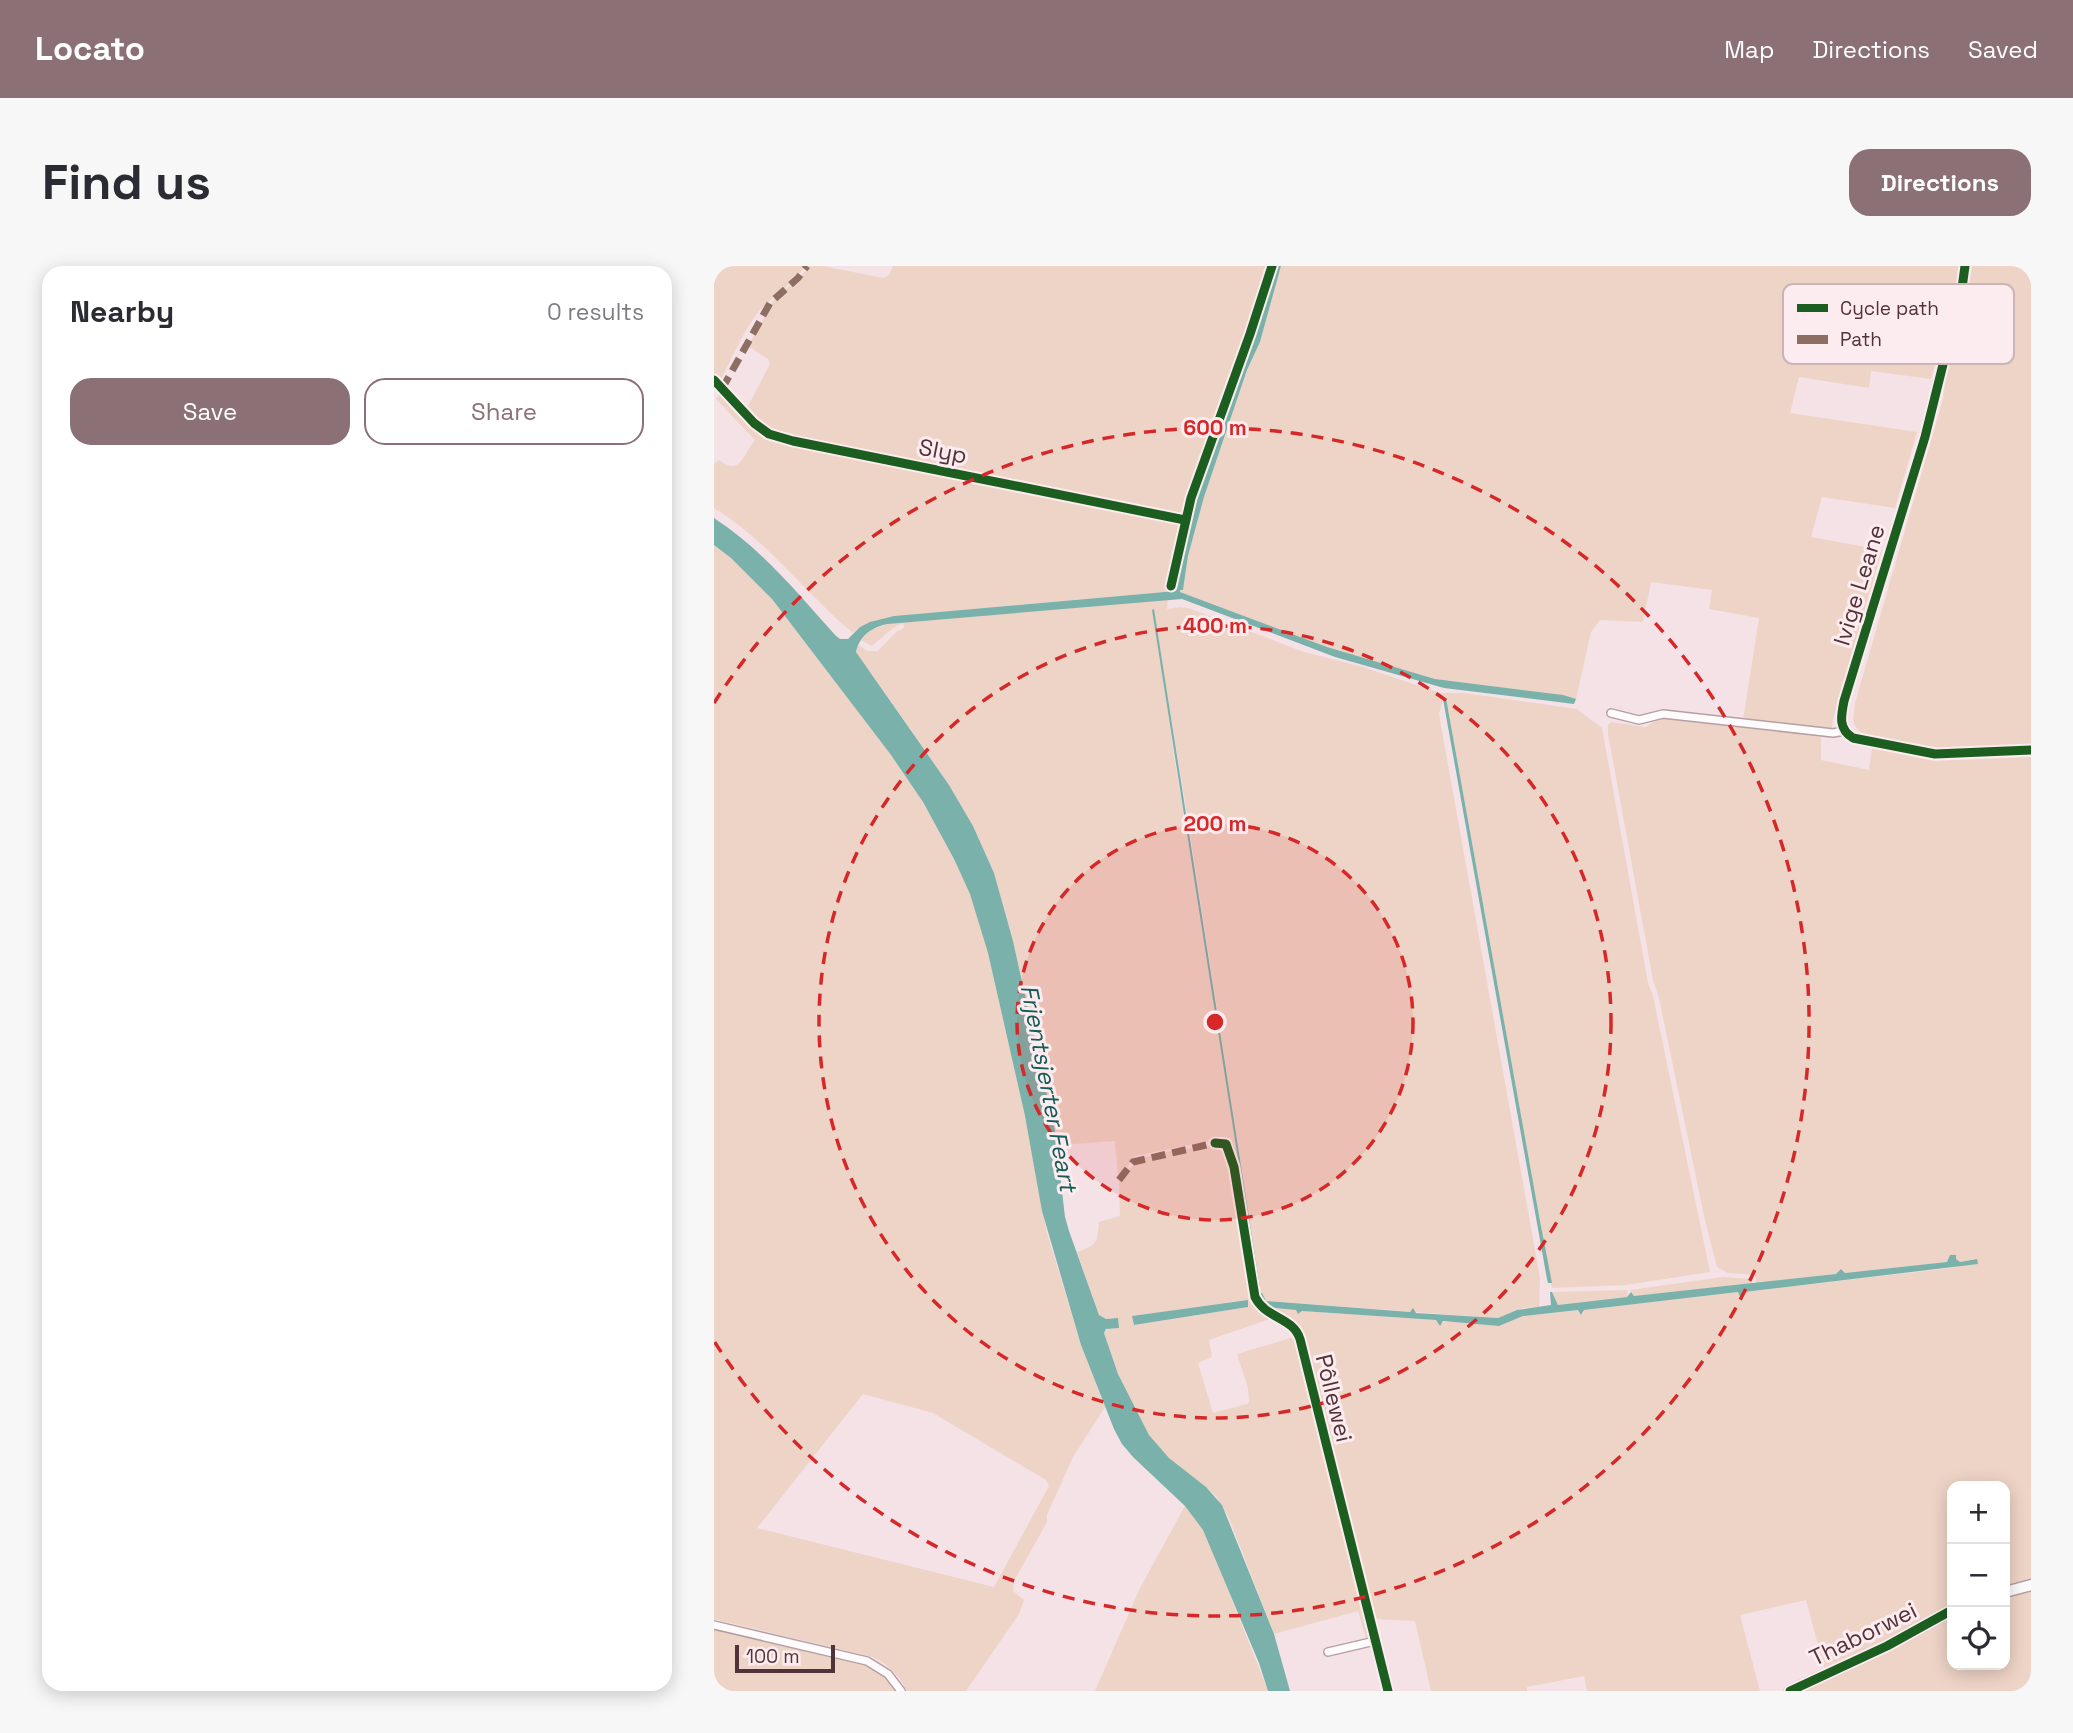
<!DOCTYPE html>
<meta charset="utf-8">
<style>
body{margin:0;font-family:"Space Grotesk",sans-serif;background:#f7f7f7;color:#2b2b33}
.controls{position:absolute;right:21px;bottom:21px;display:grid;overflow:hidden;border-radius:14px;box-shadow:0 4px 18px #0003}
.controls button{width:63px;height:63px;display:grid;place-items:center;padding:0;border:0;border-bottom:2px solid #e1e1e2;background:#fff;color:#2b2b33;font:35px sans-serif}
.scale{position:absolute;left:21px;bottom:18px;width:100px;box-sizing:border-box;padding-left:7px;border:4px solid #523239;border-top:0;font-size:19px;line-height:24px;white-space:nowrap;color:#523239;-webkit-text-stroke:5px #fdecef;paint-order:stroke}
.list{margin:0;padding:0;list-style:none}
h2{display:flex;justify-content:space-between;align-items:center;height:91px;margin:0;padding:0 28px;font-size:30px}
h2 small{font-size:23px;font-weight:400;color:#7c7c81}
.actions{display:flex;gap:14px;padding:21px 28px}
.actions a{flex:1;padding:16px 0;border:2px solid #8b7076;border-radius:21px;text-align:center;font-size:24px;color:#8b7076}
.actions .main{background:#8b7076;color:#fff}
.icon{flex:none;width:38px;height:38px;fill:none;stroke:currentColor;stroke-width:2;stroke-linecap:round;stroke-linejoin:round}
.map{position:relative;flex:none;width:1317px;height:1425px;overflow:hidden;border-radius:21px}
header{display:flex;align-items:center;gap:42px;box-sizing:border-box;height:98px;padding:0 35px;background:#8b7076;color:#fff}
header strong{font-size:33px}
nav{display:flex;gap:38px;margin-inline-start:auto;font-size:24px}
.intro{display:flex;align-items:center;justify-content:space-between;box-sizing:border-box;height:168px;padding:0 42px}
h1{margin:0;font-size:49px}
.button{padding:18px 32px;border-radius:21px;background:#8b7076;color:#fff;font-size:24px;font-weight:700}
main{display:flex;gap:42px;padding:0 42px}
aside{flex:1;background:#fff;border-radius:21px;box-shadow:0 4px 18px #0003}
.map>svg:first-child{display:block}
.green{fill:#eed4c6;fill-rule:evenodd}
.water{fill:#7ab2ab}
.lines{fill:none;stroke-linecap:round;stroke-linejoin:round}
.street-casing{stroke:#b59fa4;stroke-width:10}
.secondary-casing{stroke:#b59fa4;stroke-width:13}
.street{stroke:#fdfbfb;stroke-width:7}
.secondary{stroke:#fdfbfb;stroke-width:10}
.quiet{stroke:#8d6e63;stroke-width:7;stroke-dasharray:14 7;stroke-linecap:butt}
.cycleway-casing{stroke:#fdecef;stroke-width:13}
.cycleway{stroke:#1b5e20;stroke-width:9}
.ring{fill:none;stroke:#d62828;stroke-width:3.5;stroke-dasharray:12 9}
.labels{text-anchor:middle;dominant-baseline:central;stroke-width:6;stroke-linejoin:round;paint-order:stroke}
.street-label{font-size:23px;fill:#523239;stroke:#fdecef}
.water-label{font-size:24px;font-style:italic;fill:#145c55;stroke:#fdecef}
.key{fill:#fdecef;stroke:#cab4b8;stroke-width:2}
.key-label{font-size:19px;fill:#523239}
.centre{fill:#d62828;stroke:#fdecef;stroke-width:3.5}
.ring-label{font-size:21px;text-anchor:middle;font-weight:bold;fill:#d62828;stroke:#fdecef;stroke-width:6;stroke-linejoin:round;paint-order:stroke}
</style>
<header>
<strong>Locato</strong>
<nav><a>Map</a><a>Directions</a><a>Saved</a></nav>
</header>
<div class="intro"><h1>Find us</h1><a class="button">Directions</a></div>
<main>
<aside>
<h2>Nearby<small>0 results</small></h2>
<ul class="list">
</ul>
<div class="actions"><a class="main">Save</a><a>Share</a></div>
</aside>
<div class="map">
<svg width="1317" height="1425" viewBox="0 0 1317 1425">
<rect width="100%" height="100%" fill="#f4e2e6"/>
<!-- green -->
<g class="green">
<path d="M0 0H91C81 17 58 30 45 45 32 60 15 98 5 117L0 112Z"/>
<polygon points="95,0 109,0 169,12 175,9 179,0 553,0 530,70 466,251 56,166 48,161 20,131 34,140 56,98 54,93 34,80 62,30 85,13"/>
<polygon points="567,0 1244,0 1242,20 1217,113 1157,105 1155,122 1085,111 1076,147 1203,166 1181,242 1108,231 1097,271 1168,284 1119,453 1118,464 1029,454 1045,352 995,343 998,324 937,316 929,356 886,354 877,366 862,433 721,413 613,381 466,326 466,323 469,324 474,290 490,231 533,104 546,76"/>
<path d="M1258 0H1317V481L1293 482 1291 479 1222 483 1158 471 1146 466 1141 460 1139 453 1141 437 1229 133C1234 87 1253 45 1258 0Z"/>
<path d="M7 127 54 169 467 256H476L462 325 180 350 146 361 139 367C91 327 54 275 0 242V198L5 194C27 211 29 188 41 174L2 133Z"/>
<path d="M0 279 17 292 58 333 177 489 209 536 240 593 256 627 274 687 311 850 333 967 367 1079 391 1141 359 1191 333 1249V1256L300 1315 299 1325 310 1334 305 1348 252 1425H193C186 1410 174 1399 159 1391L0 1353ZM149 1128 219 1147 332 1214 335 1220 280 1321 43 1262Z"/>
<path d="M454 333 453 343 467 341 477 343 590 386 649 401 726 427H750L863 443 888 462 934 717 939 730 996 1006 912 1019 838 1022 732 432 729 433 725 448 826 1012 825 1041 809 1042 784 1052 551 1035 545 1027 543 1031 514 876 505 873 421 890C415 896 412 908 404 909L401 875 344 879 299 675 280 607 259 560 235 519 158 408 143 391 142 386 144 379 154 385H164L182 366 190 362 189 357 179 362 158 380 147 374 156 364 174 358ZM439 343 473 548 546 1021 461 496Z"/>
<polygon points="946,451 1107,471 1107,494 1155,504 1158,482 1220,495 1317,491 1317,1312 1291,1319 1291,1220 1238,1220 1238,1340 1194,1364 1110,1401 1092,1334 1026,1349 1046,1425 873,1425 870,1410 813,1421 813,1425 717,1425 701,1355 659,1353 591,1070 578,1056 552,1041 582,1044 585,1048 587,1045 722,1054 727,1057 738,1055 785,1060 809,1050 864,1044 869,1048 870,1044 1024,1026 1027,1034 1030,1034 1030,1026 1238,1002 1262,993 1246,996 1237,989 1233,996 1131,1007 1127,1003 1122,1008 1042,1017 1041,1009 1014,1007 1003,1001 990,950 945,732 939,714 894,468 894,459 897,456 932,461"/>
<path d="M500 879 510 883 516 894 541 1034 559 1052 495 1074 498 1091 484 1097 499 1147 533 1138 535 1136 534 1122 523 1088 580 1071 658 1374 653 1376 644 1345 560 1368 515 1252 502 1230 455 1192 435 1169 404 1108 390 1067 404 1052 392 1053 385 1049 363 986C384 979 383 976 385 956L406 950 405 915C414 911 415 901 424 895 438 886 481 882 500 879ZM534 1034V1041L421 1059 419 1050Z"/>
<polygon points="1009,1011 1037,1013 1038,1018 920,1030 916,1024"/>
<polygon points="914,1024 913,1031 844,1039 838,1026"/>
<polygon points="471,1240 489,1264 496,1279 554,1425 381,1425 426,1322"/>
<polygon points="1317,1322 1317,1425 1083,1425 1238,1348 1238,1399 1291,1399 1291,1329"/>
<polygon points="0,1364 154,1400 172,1411 182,1425 0,1425"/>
</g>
<!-- water -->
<g class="water">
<path d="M561 0H567L546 76 533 104 490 231 474 290 469 324H466V326L613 381 721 413 849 429 862 433 860 438 730 422 621 391 468 333 174 358C158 361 146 369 142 386L235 519 259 560 280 607 299 675 341 865 351 951 355 965 385 1049 392 1053 404 1052 405 1062 392 1063 390 1067 404 1108 435 1169 455 1192 492 1221 508 1239 560 1368 576 1425H554L545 1397 489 1264 471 1240 419 1191 408 1178 400 1163 367 1079 328 945 311 850 274 687 256 628 240 593 209 536 177 489 58 333 17 292 0 279V252C48 283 84 328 122 370L126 373H134L146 361 156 356 180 350 462 325 480 239 541 65Z"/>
<polygon points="440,343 546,1021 544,1021 438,344"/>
<polygon points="732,432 826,955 838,1017 834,1017 833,1013 729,433"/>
<polygon points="1236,989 1242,989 1242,993 1246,996 1263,993 1264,998 1030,1026 1028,1035 1024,1026 870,1044 867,1049 864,1044 809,1050 785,1060 729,1055 726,1060 722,1054 588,1045 584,1048 582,1044 552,1041 545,1027 548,1027 552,1035 696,1046 699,1042 702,1047 784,1052 803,1044 837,1039 836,1026 838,1026 844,1039 913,1031 917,1026 920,1030 1122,1008 1127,1003 1131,1007 1233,996"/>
<polygon points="534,1034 534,1041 420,1059 418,1050"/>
</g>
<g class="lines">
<defs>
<g id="street">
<path d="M1251 0 1248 22 1211 171 1130 435C1127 450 1124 463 1139 472L1221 488 1317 484"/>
<polyline points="0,114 40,157 55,168 79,175 471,254 493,184 536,68 558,0"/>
<polyline points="897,447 925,454 949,448 1119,467 1130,465"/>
<path d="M501 877 512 878 520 901 541 1031C552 1053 579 1051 586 1073L674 1425"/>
<polyline points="0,1359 153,1395 174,1408 187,1425"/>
<polyline points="614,1386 661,1375"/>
</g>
<g id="secondary">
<polyline points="1291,1326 1317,1319"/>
<polyline points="1076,1425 1173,1380 1238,1344"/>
</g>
</defs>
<!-- street casing -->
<use href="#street" class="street-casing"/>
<!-- secondary casing -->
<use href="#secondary" class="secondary-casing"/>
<!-- street -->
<use href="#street" class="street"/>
<!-- secondary -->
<use href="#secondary" class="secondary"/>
<!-- quiet -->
<g class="quiet">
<polyline points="8,123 56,37 84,12 93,0"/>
<polyline points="405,914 419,896 501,877"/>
</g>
<defs>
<g id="cycleway">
<path d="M1251 0 1248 22 1211 171 1130 435C1127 450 1124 463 1139 472L1221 488 1317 484"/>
<polyline points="0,114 40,157 55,168 79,175 471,254"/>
<polyline points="457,320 477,232 536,68 558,0"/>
<path d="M501 877 512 878 520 901 541 1031C552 1053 579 1051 586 1073L674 1425"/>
<polyline points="1076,1425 1173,1380 1238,1344"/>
</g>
</defs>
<!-- cycleway casing -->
<use href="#cycleway" class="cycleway-casing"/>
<!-- cycleway -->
<use href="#cycleway" class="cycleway"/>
</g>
<!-- distance rings -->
<circle cx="501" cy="756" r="198" fill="#d62828" fill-opacity=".12"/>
<g class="ring">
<circle cx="501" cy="756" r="198"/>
<circle cx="501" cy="756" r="396"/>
<path d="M0 437A594 594 0 1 1 0 1075"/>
</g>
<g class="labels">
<!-- street labels -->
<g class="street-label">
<text transform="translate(229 185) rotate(11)">Slyp</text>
<text transform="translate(1145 319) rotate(-73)">Ivige Leane</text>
<text transform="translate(620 1132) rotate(76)">Pôllewei</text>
<text transform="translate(1149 1368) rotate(-26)">Thaborwei</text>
</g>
<!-- water labels -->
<g class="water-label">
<text transform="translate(335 822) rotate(79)">Frjentsjerter Feart</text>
</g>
</g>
<!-- legend -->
<rect x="1069" y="18" width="231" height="80" rx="10" class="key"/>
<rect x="1083" y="38" width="31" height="8" fill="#1b5e20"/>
<rect x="1083" y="69" width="31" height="9" fill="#8d6e63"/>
<g class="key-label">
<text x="1126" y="49">Cycle path</text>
<text x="1126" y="80">Path</text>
</g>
<circle cx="501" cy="756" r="10" class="centre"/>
<g class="ring-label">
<text x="501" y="169">600 m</text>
<text x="501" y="367">400 m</text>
<text x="501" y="565">200 m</text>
</g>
</svg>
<div class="controls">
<button>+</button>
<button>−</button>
<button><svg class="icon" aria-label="locate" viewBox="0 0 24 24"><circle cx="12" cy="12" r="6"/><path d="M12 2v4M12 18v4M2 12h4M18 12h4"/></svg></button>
</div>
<div class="scale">100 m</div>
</div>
</main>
